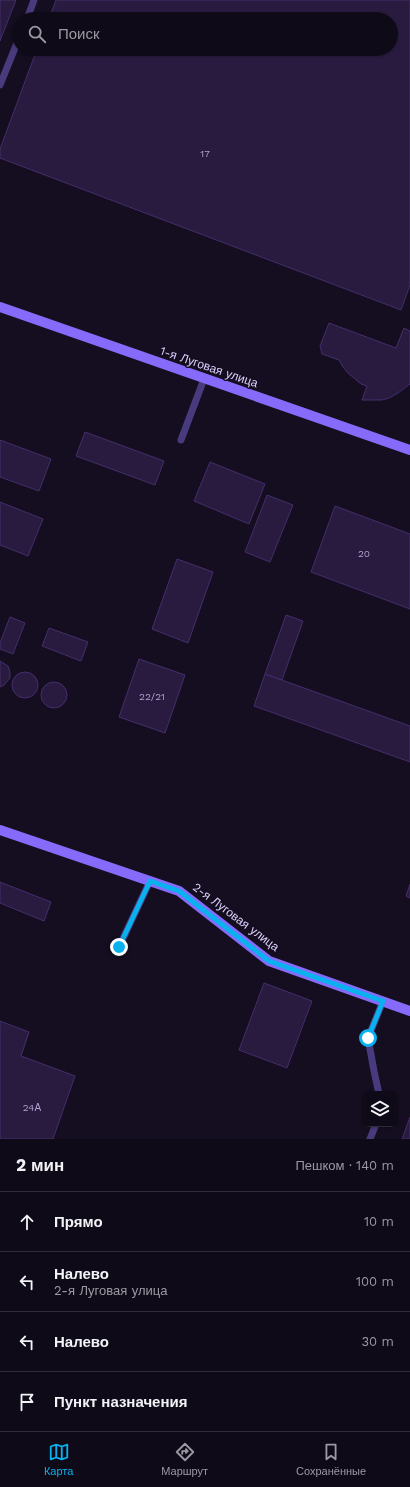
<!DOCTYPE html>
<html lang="ru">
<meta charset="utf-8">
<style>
body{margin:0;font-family:"Work Sans",sans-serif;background:#181321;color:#f1f3f6}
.controls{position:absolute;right:12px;bottom:12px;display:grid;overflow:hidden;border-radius:8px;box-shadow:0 1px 3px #0004}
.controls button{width:36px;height:36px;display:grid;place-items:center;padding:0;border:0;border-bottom:1px solid #2f2b37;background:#0f0a18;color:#f1f3f6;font:20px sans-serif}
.stop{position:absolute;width:12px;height:12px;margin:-9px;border:3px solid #0ab1ee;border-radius:50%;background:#fff}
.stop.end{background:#0ab1ee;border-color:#fff;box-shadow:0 1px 4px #0008}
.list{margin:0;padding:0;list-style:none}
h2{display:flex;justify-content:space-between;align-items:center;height:52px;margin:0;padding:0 16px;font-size:17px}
h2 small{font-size:13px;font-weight:400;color:#9b9aa2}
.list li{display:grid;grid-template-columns:26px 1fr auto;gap:12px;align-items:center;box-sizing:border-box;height:60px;padding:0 16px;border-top:1px solid #2f2b37}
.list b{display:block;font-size:15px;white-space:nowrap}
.list p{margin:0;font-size:13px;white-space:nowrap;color:#9b9aa2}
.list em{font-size:13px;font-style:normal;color:#9b9aa2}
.icon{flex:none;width:22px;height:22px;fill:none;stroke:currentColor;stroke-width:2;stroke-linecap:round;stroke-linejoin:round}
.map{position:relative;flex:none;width:410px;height:1139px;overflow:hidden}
.search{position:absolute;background:#0f0a18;box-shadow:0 1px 3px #0004;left:12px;right:12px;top:12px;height:44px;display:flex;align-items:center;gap:10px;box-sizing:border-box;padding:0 14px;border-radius:22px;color:#9b9aa2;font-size:15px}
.sheet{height:292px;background:#0f0a18}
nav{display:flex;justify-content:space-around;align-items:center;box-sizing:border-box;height:56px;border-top:1px solid #2f2b37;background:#0f0a18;font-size:11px;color:#9b9aa2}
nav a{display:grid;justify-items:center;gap:2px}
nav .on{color:#0ab1ee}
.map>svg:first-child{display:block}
.building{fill:#291b40;stroke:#442e6b}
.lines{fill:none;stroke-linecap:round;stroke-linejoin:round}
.service{stroke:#483b7d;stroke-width:7}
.secondary{stroke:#866af9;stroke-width:10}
.route{stroke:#0ab1ee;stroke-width:5}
.labels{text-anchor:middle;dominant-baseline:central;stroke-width:3;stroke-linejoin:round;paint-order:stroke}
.number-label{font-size:10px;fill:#afa2ce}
.street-label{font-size:12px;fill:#dccffd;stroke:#140e20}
</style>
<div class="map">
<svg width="410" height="1139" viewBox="0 0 410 1139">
<rect width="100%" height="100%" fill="#140e20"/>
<!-- building -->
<g class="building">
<polygon points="0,0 16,0 0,41"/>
<polygon points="56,0 410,0 410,285 401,310 0,158 0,149 37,49 391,49 391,19 49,19"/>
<polygon points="329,323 396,348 404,328 410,331 410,384 398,393 389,398 382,400 362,400 367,386 361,384 348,373 343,367 339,360 322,354 320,346"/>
<polygon points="85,432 164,461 155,485 76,456"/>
<polygon points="0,440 51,459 39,491 0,477"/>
<polygon points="210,462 265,484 249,524 194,501"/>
<polygon points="267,495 293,505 270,562 245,552"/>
<polygon points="0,502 43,519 28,556 0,545"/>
<polygon points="335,506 410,534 410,609 311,572"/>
<polygon points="177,559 213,572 188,643 152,629"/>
<polygon points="286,615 303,621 282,680 265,674"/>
<polygon points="10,617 25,623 13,654 0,649 0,643"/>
<polygon points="49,628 88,642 81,661 42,646"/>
<polygon points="139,659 185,675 165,733 119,717"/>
<polygon points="0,661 8,666 10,672 10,678 4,685 0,687"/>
<circle cx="25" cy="685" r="13"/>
<polygon points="265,674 410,726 410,762 254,706"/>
<circle cx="54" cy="695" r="13"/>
<polygon points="0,882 51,902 44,921 0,903"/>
<polygon points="410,884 410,898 406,896"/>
<polygon points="264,983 312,1001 287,1068 239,1050"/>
<polygon points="0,1021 29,1032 21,1056 75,1076 53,1139 0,1139"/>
<polygon points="410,1117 410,1139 402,1139"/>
</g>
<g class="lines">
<!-- service -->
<g class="service">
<polyline points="27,19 34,0"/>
<polyline points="0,85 19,38"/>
<polyline points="181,440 204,379"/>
<polyline points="119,947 150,881"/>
<polyline points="379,1094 374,1071 368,1038 383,1001"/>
<polyline points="370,1139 376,1124"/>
</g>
<!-- secondary -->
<g class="secondary">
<polyline points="0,307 410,450"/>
<polyline points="0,830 179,891 269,961 410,1011"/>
</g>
</g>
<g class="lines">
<!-- route -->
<polyline class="route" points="119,947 150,881 179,891 269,961 383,1001 368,1038"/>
</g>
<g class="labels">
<!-- number labels -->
<g class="number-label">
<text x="205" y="153">17</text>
<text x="364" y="553">20</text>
<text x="152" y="696">22/21</text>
<text x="32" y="1107">24А</text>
</g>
<!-- street labels -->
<g class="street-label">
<text transform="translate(209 367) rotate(19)">1-я Луговая улица</text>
<text transform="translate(236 917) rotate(37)">2-я Луговая улица</text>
</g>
</g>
</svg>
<div class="controls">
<button><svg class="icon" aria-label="layers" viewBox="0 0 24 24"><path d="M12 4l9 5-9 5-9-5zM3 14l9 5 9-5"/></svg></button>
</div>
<div class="stop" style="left:368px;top:1038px"></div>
<div class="stop end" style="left:119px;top:947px"></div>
<div class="search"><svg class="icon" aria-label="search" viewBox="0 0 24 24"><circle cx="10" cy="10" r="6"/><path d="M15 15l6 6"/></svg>Поиск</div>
</div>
<section class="sheet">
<h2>2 мин<small>Пешком · 140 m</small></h2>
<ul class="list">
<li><svg class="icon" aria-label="ahead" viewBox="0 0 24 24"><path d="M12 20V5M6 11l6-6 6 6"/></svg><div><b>Прямо</b></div><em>10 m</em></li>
<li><svg class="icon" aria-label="left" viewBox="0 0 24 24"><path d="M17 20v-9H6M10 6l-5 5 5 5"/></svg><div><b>Налево</b><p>2-я Луговая улица</p></div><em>100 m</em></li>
<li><svg class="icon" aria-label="left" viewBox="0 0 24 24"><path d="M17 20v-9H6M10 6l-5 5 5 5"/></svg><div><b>Налево</b></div><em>30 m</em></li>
<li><svg class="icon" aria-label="arrive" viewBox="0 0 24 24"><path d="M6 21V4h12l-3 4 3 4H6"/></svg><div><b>Пункт назначения</b></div></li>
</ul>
</section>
<nav>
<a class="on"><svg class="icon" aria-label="map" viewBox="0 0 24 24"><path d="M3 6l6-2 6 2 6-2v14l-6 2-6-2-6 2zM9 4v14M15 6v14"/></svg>Карта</a>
<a><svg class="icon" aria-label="directions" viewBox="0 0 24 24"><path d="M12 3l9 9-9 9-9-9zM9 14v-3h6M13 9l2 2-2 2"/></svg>Маршрут</a>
<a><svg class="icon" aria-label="saved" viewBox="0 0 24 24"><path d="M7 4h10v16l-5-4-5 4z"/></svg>Сохранённые</a>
</nav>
